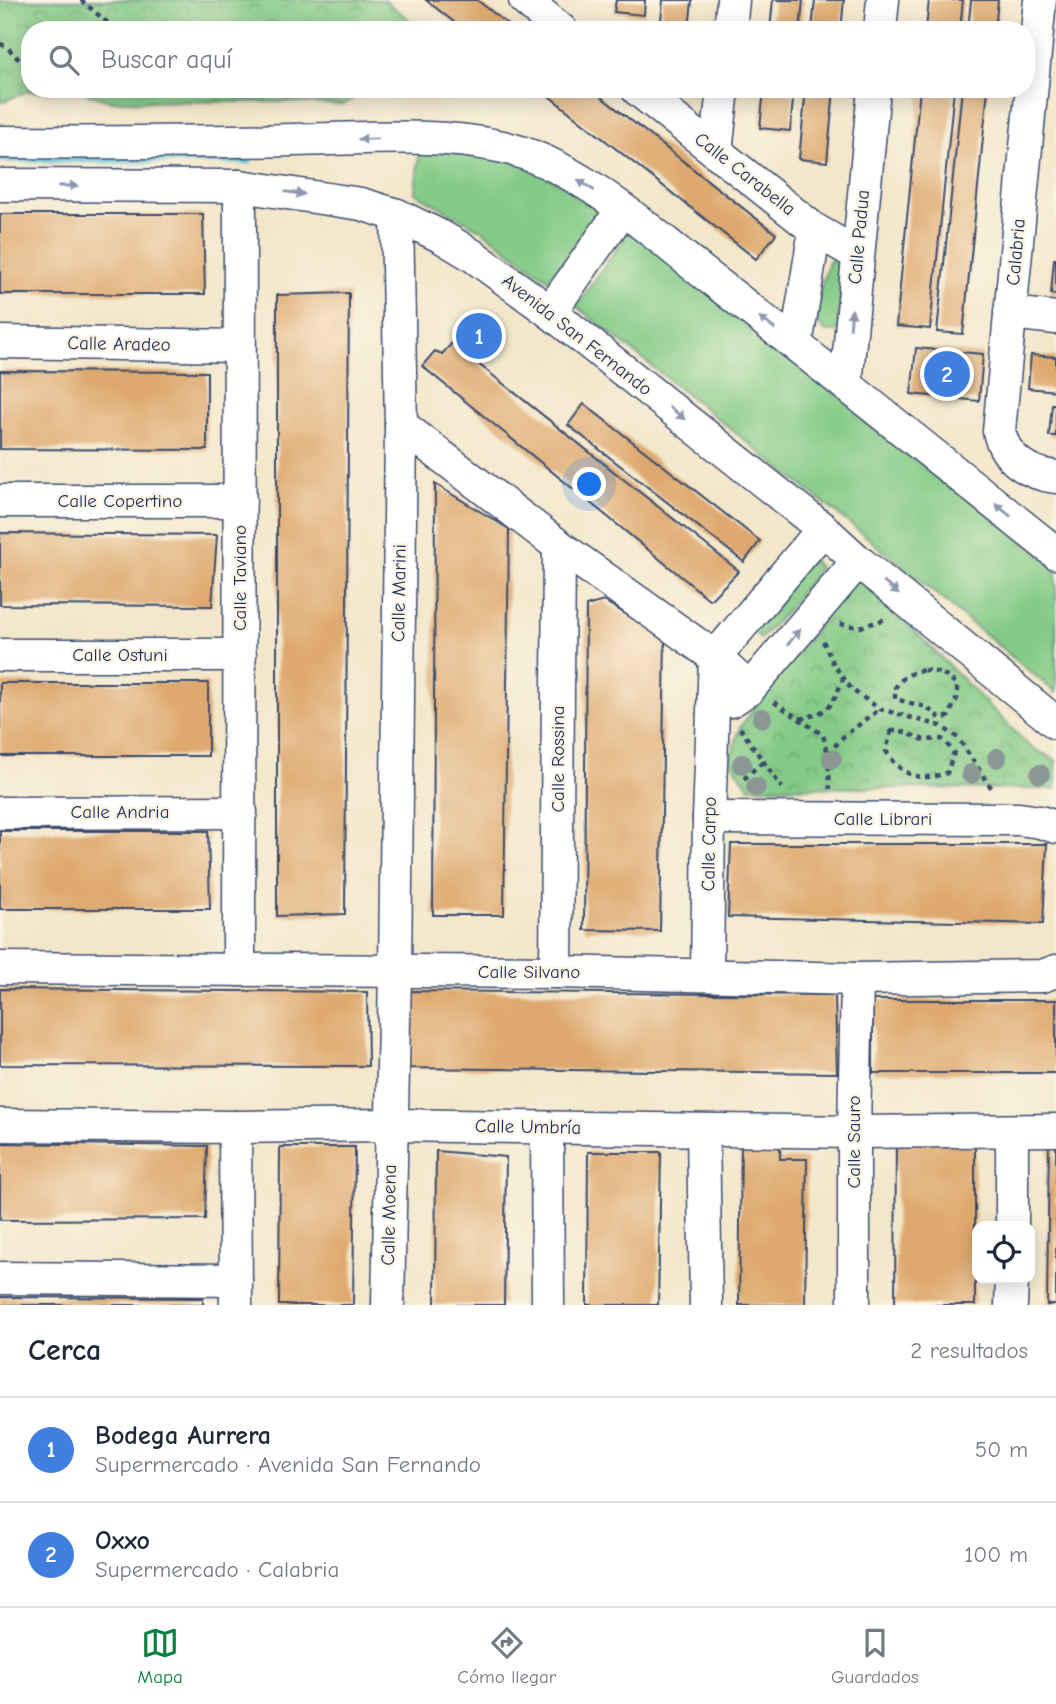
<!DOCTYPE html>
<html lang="es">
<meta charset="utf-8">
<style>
body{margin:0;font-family:"Comic Neue",sans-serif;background:#f2f2f3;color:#1f2937}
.controls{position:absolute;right:21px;bottom:21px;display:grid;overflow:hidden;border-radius:14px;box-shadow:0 4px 18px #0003}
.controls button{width:63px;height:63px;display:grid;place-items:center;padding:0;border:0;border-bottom:2px solid #e0e1e3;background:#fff;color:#1f2937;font:35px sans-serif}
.you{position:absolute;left:590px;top:485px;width:24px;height:24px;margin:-18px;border:5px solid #fff;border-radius:50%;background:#1a73e8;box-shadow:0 0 0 10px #1a73e833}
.badge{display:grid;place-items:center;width:46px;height:46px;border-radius:50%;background:#0b8043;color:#fff;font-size:23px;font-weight:700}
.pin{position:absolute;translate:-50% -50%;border:4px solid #fff;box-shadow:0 2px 7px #0006}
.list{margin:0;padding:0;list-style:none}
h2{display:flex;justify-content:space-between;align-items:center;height:91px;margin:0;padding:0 28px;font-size:30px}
h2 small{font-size:23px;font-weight:400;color:#747a83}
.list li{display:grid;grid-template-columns:46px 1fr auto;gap:21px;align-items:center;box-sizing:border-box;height:105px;padding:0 28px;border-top:2px solid #e0e1e3}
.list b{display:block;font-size:26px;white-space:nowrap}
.list p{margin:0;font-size:23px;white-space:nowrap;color:#747a83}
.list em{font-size:23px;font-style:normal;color:#747a83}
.icon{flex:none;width:38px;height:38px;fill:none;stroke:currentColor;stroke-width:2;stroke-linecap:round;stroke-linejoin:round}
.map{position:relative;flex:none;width:1056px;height:1305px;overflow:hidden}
.search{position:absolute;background:#fff;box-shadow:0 4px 18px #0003;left:21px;right:21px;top:21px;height:77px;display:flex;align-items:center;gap:18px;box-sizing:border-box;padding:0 24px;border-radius:28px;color:#747a83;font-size:26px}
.sheet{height:301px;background:#fff}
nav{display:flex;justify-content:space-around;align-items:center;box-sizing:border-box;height:98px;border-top:2px solid #e0e1e3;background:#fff;font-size:19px;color:#747a83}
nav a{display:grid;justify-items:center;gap:4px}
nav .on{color:#0b8043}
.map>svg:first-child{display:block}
.grass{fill:#84cb87;stroke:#507d72;stroke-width:2}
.park{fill:url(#park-crowns);stroke:#507d72;stroke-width:2}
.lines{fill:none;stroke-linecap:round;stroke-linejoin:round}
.stream{stroke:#5bc2d8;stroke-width:7}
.building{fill:#dea96e}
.minor-casing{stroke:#3b4b6e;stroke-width:35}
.path{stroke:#3b4b6e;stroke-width:4.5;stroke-dasharray:5 5;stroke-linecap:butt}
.minor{stroke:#fff;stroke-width:32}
.tree{fill:#8a9795}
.oneway{fill:#8d97ae}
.labels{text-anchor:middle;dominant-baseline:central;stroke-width:5;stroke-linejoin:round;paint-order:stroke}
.street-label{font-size:19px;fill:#1b2f5e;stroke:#fcf5e5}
</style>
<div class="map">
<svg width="1056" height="1305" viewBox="0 0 1056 1305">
<defs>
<pattern id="park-crowns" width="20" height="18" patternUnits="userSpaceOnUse" patternTransform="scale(1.75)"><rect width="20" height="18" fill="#84cb87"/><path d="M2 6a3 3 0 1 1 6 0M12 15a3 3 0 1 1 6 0" fill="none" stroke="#6ba572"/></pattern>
</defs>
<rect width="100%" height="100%" fill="#fcf5e5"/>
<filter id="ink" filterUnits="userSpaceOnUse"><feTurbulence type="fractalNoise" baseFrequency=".0143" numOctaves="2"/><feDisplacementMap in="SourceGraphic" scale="14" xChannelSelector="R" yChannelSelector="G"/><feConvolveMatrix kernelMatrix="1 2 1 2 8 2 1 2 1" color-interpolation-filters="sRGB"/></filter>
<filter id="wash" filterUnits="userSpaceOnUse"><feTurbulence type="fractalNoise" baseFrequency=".00686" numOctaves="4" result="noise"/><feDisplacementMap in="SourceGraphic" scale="28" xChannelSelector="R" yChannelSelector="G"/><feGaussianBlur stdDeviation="1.57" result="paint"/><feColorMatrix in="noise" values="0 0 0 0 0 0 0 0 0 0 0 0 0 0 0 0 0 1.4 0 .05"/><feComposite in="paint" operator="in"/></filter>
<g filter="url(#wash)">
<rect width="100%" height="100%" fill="#f3e7cb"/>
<!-- grass -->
<g class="grass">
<polygon points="420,142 492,147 605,207 549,280 483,231 415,193"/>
<polygon points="630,230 1056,567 1056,693 868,538 576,306"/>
<path d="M830 260 843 264 838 331 826 332C822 328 817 324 816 318 814 304 825 273 830 260Z"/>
<polygon points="809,556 819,567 790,607 760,639 751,628"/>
</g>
<!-- park -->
<g class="park">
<polygon points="0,0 384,0 423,30 30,30 30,89 369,89 343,105 288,102 110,101 82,92 27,91 0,103"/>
<polygon points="858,574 1030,747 1056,760 1056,789 749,787 730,760 740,727"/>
</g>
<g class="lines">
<!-- stream -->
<polyline class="stream" points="0,159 249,161"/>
</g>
<g id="blocks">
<!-- building -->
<g class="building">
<polygon points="426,0 477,0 515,30 464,30"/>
<polygon points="616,0 645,0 644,15 614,12"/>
<polygon points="663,0 692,0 689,30 660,30"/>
<polygon points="773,0 803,0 800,30 770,30"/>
<polygon points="815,0 844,0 841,30 812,30"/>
<polygon points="929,0 963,0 960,30 926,30"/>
<polygon points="971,0 998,0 995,30 968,30"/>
<polygon points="540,89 591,89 776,234 756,259"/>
<polygon points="764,89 794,89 790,131 760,128"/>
<polygon points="806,89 834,89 827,162 799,159"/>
<polygon points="920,89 954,89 930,329 896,326"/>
<polygon points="962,89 988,89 963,334 937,332"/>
<polygon points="0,214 203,214 205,294 0,294"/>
<polygon points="1054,259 1056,259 1056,295 1051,294"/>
<polygon points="349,293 345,914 277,916 277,295"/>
<polygon points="452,343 739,571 710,600 422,366 435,351 442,354"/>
<polygon points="916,348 983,354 979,401 911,394"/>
<polygon points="1031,355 1056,357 1056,391 1028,388"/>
<polygon points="0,371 207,372 207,450 0,449"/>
<polygon points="584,404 760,541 744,562 568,425"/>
<polygon points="1052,404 1056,404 1056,436 1049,436"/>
<polygon points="435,484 509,529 504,915 433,915"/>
<polygon points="0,533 217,535 212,606 0,605"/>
<polygon points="604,601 665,638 660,931 584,930 586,606"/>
<rect x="0" y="683" width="208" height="73"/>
<polygon points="0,831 208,831 210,909 0,909"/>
<polygon points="731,844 1047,844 1043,924 728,917"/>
<polygon points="0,989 367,992 368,1066 0,1065"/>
<polygon points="403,991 835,995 837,1073 402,1068"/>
<rect x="873" y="1000" width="183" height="73"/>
<polygon points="896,1138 975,1139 975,1305 895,1305"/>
<polygon points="1049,1139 1056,1139 1056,1305 1047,1305"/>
<polygon points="0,1143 207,1146 205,1219 0,1220"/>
<polygon points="741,1145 780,1145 780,1159 807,1159 805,1305 739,1305"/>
<polygon points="280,1147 355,1147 353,1305 279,1305"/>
<polygon points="436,1151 506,1157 504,1305 435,1305"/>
<polygon points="588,1152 661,1152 658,1305 587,1305"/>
<polygon points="0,1297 203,1298 203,1305 0,1305"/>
</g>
</g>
</g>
<g filter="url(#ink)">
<use href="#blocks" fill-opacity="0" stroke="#3b4b6e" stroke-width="2"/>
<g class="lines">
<defs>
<g id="minor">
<polyline points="525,0 561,30"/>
<path d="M1040 0 999 431C1005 459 1028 474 1056 477"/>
<polyline points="730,30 733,0"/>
<polyline points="880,30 883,0"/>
<polyline points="637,89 815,230 857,254"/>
<path d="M0 142C98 143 196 142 294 140 362 139 435 132 503 147 581 165 651 233 714 281 829 370 942 462 1056 553"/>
<polyline points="716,152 723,89"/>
<polyline points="0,185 240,186 361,204 397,215 442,237 472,255 550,312 823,529 858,561 1056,723"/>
<polyline points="550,312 622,210"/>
<polyline points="1010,313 1056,318"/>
<polyline points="0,342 239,346"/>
<polyline points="796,345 815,230"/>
<polyline points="846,385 874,89"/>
<polyline points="401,425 559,546 715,657 749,689"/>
<polyline points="0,501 240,501"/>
<polyline points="0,655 240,655"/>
<polyline points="731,701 749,689 858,561"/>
<polyline points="0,813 241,812"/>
<polyline points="709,818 1019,819 1040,822 1056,827"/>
<polyline points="0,968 556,972 857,979 1042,976 1056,971"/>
<polyline points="239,970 240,186"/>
<polyline points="556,972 559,546"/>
<polyline points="707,974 709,818 715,657 823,529"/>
<polyline points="0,1125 235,1127 391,1125 854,1132 1056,1130"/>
<polyline points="235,1127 236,1305"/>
<polyline points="547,1128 548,1305"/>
<polyline points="703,1131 706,1305"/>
<polyline points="1012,1226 1012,1131"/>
<polyline points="0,1278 236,1280"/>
<polyline points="388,1305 395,972 401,425 397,215"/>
<polyline points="854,1305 854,1132 857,979"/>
<polyline points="1011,1305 1012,1279"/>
</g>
</defs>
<!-- minor casing -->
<use href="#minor" class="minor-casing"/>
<!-- path -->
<g class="path">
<polyline points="81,0 116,30"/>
<polyline points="0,44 6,46 30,71"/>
<polyline points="840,624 860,627 886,619"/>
<polyline points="823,641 834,665 852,690 880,709 941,726 958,738 992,789"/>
<path d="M924 670 942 673 957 684V698L948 717 940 718 926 707 895 699V688C903 676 910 673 924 670Z"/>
<polyline points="774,702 823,735 828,754 830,789"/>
<path d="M800 719C831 711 831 708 843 679"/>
<polyline points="740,728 782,788"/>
<path d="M891 731H902L924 740 942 739 954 752 947 773C918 782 902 776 886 751Z"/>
<polyline points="828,754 844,736 880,709"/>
<polyline points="744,779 763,761"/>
</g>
<!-- minor -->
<use href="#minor" class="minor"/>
</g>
<!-- trees -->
<g class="tree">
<circle cx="762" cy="718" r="10"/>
<circle cx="997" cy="758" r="10"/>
<circle cx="832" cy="759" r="10"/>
<circle cx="742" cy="764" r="10"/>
<circle cx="971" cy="774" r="10"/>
<circle cx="1040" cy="774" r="10"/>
<circle cx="756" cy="787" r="10"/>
</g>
<!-- one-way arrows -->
<defs><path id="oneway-solid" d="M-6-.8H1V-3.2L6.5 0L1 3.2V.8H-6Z" transform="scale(1.75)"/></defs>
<g class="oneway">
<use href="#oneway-solid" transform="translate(368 139) rotate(179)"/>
<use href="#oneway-solid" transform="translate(586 185) rotate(-146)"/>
<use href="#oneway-solid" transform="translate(68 186)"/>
<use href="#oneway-solid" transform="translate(295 193) rotate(8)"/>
<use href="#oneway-solid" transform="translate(851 319) rotate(-85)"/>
<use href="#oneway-solid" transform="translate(767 323) rotate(-142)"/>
<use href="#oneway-solid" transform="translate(677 413) rotate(39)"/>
<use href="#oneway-solid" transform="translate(1003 510) rotate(-141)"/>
<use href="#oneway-solid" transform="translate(891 588) rotate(39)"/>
<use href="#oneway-solid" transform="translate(794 637) rotate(-50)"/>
</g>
</g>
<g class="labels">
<!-- street labels -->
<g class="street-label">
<text transform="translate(745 174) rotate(38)">Calle Carabella</text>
<text transform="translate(859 237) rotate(-85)">Calle Padua</text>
<text transform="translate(1016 252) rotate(-85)">Calabria</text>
<text transform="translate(577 335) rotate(38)">Avenida San Fernando</text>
<text transform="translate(119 344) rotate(1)">Calle Aradeo</text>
<text x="120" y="501">Calle Copertino</text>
<text transform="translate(240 578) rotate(-90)">Calle Taviano</text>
<text transform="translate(399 593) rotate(-89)">Calle Marini</text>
<text x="120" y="655">Calle Ostuni</text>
<text transform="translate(558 759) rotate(-90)">Calle Rossina</text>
<text x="120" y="812">Calle Andria</text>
<text x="883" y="819">Calle Librari</text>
<text transform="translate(709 844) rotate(-89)">Calle Carpo</text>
<text x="529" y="972">Calle Silvano</text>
<text transform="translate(528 1127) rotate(1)">Calle Umbría</text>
<text transform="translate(854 1142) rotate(-90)">Calle Sauro</text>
<text transform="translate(389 1215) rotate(-89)">Calle Moena</text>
</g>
</g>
</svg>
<div class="controls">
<button><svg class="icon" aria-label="locate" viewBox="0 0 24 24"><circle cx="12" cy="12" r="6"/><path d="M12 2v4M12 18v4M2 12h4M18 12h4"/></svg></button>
</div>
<div class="you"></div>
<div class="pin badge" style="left:479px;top:336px;background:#3f7fe0">1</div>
<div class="pin badge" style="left:947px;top:374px;background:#3f7fe0">2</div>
<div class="search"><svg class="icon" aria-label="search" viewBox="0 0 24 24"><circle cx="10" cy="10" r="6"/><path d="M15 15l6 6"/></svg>Buscar aquí</div>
</div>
<section class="sheet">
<h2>Cerca<small>2 resultados</small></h2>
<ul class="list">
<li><span class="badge" style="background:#3f7fe0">1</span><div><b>Bodega Aurrera</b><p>Supermercado · Avenida San Fernando</p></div><em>50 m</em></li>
<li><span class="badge" style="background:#3f7fe0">2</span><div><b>Oxxo</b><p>Supermercado · Calabria</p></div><em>100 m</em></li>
</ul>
</section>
<nav>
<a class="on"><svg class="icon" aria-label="map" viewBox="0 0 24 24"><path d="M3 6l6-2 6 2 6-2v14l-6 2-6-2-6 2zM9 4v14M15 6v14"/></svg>Mapa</a>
<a><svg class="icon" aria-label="directions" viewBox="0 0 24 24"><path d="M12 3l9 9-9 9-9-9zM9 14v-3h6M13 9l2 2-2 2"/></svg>Cómo llegar</a>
<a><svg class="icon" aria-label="saved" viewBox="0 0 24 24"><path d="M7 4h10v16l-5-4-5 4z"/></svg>Guardados</a>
</nav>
